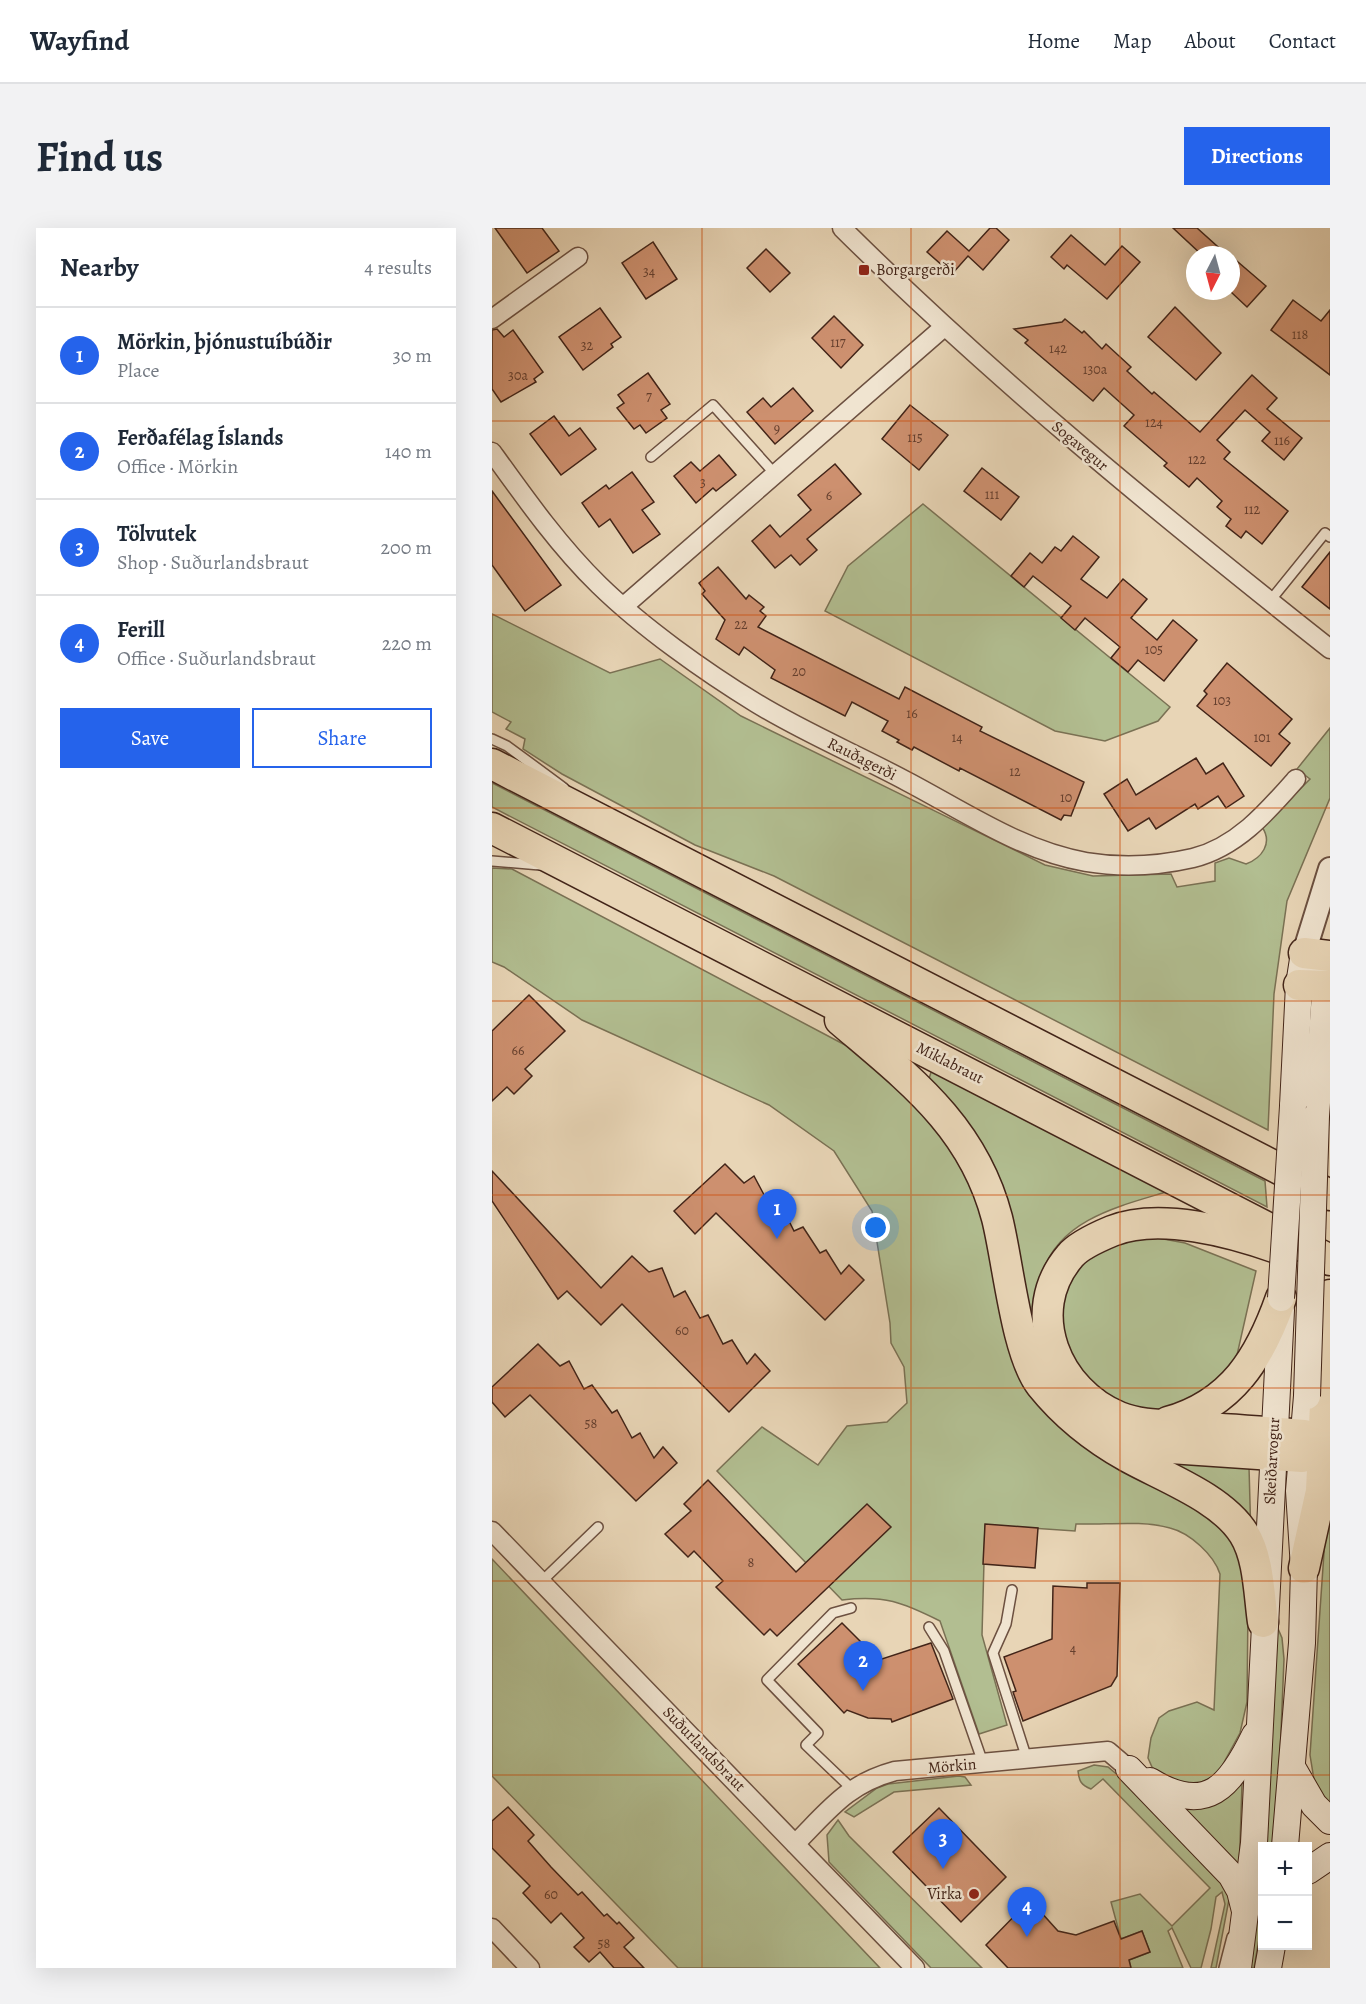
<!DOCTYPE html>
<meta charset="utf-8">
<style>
body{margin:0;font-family:Alegreya,serif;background:#f2f2f3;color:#1f2937}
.controls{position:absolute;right:18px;bottom:18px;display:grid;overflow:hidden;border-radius:0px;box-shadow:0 6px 24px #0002}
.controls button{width:54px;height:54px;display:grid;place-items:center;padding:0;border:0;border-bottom:2px solid #e0e1e3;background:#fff;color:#1f2937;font:30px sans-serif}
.compass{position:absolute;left:694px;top:18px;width:54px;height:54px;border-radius:50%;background:#fff;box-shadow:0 6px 24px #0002;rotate:186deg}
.you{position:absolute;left:384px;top:1000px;width:21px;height:21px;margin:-15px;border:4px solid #fff;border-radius:50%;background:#1a73e8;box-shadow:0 0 0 9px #1a73e833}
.badge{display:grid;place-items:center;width:39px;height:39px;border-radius:50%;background:#2563eb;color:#fff;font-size:20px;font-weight:700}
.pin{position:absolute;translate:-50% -50px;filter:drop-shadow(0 2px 3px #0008)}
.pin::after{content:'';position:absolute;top:32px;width:21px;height:18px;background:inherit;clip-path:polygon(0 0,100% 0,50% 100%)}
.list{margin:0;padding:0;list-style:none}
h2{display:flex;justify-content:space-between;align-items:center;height:78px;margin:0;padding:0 24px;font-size:26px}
h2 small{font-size:20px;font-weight:400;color:#747a83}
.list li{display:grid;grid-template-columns:39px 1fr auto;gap:18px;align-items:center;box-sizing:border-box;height:96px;padding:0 24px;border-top:2px solid #e0e1e3}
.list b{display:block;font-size:22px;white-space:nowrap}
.list p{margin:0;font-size:20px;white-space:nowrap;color:#747a83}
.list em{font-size:20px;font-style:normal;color:#747a83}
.actions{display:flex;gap:12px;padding:18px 24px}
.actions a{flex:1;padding:14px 0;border:2px solid #2563eb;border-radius:0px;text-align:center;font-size:21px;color:#2563eb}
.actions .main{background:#2563eb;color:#fff}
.map{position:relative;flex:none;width:838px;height:1740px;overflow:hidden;border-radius:0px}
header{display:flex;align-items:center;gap:36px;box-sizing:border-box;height:84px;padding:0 30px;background:#fff;border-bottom:2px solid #e0e1e3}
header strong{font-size:28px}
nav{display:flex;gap:33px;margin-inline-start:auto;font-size:21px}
.intro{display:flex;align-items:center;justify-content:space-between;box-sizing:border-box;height:144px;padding:0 36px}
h1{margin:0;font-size:42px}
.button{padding:15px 27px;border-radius:0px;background:#2563eb;color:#fff;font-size:21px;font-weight:700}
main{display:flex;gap:36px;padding:0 36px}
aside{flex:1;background:#fff;border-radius:0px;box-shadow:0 6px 24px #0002}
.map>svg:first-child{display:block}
.green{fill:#b2be91;stroke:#7a7154;stroke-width:1.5}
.building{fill:#cd906f;stroke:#422418;stroke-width:1.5}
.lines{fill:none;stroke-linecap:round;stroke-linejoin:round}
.service-casing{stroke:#6c5040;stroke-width:12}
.minor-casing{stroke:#6c5040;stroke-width:21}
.tertiary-casing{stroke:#6c5040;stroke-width:26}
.secondary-casing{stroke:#422418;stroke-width:28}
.trunk-casing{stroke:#422418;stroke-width:33}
.service{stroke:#f0e4d0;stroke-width:9}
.minor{stroke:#f0e4d0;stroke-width:18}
.tertiary{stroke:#f0e4d0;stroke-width:22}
.secondary{stroke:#f0e4d0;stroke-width:26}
.trunk{stroke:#e8d5b6;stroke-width:30}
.secondary-bridge-casing{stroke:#422418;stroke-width:28;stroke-linecap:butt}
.secondary-bridge{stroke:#f0e4d0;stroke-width:26}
.grid{fill:none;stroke:#cf510e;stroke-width:1.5;stroke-opacity:0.55}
.poi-dot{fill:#8f2418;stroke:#f0e4d0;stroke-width:2}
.labels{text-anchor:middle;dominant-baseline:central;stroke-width:5;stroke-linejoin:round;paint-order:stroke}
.number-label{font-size:14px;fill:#653f2e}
.poi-label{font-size:16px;fill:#422418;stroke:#f0e4d0;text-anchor:start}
.street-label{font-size:16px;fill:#422418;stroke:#f0e4d0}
</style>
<header>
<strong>Wayfind</strong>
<nav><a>Home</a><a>Map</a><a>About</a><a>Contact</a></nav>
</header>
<div class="intro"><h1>Find us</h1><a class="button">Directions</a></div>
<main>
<aside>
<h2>Nearby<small>4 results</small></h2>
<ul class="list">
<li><span class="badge">1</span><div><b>Mörkin, þjónustuíbúðir</b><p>Place</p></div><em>30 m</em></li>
<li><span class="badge">2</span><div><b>Ferðafélag Íslands</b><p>Office · Mörkin</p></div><em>140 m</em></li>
<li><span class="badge">3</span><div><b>Tölvutek</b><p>Shop · Suðurlandsbraut</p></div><em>200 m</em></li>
<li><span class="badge">4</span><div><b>Ferill</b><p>Office · Suðurlandsbraut</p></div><em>220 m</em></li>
</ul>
<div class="actions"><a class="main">Save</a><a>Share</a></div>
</aside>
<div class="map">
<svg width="838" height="1740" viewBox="0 0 838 1740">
<rect width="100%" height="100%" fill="#e8d5b6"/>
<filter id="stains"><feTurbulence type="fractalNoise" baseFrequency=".00333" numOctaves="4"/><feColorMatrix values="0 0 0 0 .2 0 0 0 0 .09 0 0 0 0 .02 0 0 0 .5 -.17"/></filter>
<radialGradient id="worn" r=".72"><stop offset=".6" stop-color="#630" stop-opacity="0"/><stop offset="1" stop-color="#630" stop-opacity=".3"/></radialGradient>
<!-- green -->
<g class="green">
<polygon points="431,276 678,479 666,493 613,513 563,503 333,383 356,338"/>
<path d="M0 386 118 445 168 431 249 488 553 637 601 648 679 646 685 659 723 653V635L737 630 754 636C770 630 781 615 770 599L818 551 805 541 838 500V570L795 673 782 766 776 902 282 648 203 617 70 546 31 521 33 511 14 501 19 494 0 484Z"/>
<polygon points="0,555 773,953 775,979 0,579"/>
<path d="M0 640 20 641 355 818 439 881 482 950 520 1108 680 1264 733 1300 752 1331 756 1378 755 1474 748 1505 725 1547 705 1556 675 1553 660 1539 656 1530 659 1510 667 1490 677 1483 705 1474 722 1482 728 1346C722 1327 698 1305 678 1300 649 1292 614 1297 584 1296L583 1303 493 1297 490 1407 515 1497 487 1506 448 1393C410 1374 393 1367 350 1372L225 1243 270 1199 326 1237 355 1198 395 1194 415 1175 412 1139 399 1115 398 1095 380 983 342 923 277 877 90 792 12 739 0 734Z"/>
<path d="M440 841 674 964C628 978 569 991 551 1043 547 1056 558 1138 560 1158L528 1053 436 854Z"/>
<polygon points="650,1007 693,1015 764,1043 745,1127 737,1146 694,1179 670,1183 638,1179 611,1167 585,1143 569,1106 573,1052 601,1022"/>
<polygon points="654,1226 757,1239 759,1311"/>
<polygon points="838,1238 838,1583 824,1564 818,1527"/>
<polygon points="0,1331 388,1740 186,1740 0,1548"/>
<polygon points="781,1389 790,1410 792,1431 785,1601 782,1618 771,1618"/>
<path d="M602 1537 616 1539 634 1554 739 1661 724 1740H719L733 1676 730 1664 724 1669 719 1701 709 1740H699L680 1700 676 1703 691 1740H639L637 1732 658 1724 650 1703 629 1711 619 1674 648 1666 680 1698 718 1660 611 1551 599 1561C589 1557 587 1553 586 1543Z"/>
<polygon points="467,1548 473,1549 479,1557 402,1564 362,1589 353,1584 385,1560 396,1556"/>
<path d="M750 1556 747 1645 689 1579C716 1581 729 1574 750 1556Z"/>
<polygon points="346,1592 357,1608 490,1740 439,1740 337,1634 335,1607"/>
<polygon points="770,1623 770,1694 762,1740 754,1740"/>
</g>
<!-- building -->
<g class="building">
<polygon points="3,0 50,0 67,23 35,45"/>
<polygon points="498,0 504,0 517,12 491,42 476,28 460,46 435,24 455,3 477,23"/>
<polygon points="681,0 705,0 735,27 710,27"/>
<polygon points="579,7 613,37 630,18 648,34 615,71 575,37 572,41 559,29"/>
<polygon points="161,14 185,51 154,71 130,35"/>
<polygon points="274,21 298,45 278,64 255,40"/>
<polygon points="739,28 774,58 755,79 739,64"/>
<polygon points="801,72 829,93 838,82 838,147 779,102"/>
<polygon points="683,79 729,125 704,152 656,109"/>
<polygon points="108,80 129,109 119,116 121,119 91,142 67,109"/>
<polygon points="342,88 371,117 349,140 320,110"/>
<polygon points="573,91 590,105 592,103 610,121 614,116 639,139 635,143 660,166 662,164 708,204 760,147 785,170 775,181 810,210 792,232 770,213 778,204 753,182 725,212 738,224 732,231 796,283 770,316 754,303 749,310 734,298 739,291 725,279 730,273 705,250 697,259 672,238 675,235 632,198 642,187 612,160 601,173 533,115 536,112 522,101 570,94"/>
<polygon points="5,101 12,109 21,102 51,144 42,151 44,154 9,174 0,161 0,102"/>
<polygon points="156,145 178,176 169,182 175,190 154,205 148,197 142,201 125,180 132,175 126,167"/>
<polygon points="301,160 321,183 283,216 255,184 271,170 279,179"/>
<polygon points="418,177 456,207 427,242 390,211"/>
<polygon points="62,188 77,208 88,200 104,221 69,247 38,206"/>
<polygon points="227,227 244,247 224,263 221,260 204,275 182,248 199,234 208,243"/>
<polygon points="343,236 369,266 315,311 325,322 308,337 299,327 283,340 260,313 278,297 288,309 319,282 306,267"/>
<polygon points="490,240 527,269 509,292 472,263"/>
<polygon points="140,244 162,274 150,282 168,306 141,325 118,291 107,299 90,275 114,257 117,261"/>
<polygon points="0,263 69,357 33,383 0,337"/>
<polygon points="581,308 607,329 589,351 615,370 631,351 655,371 639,390 665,412 681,392 705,412 672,453 646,432 636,444 619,430 628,419 593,390 583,402 569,390 579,378 541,348 532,359 519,348 538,325 550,335 563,319 569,323"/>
<polygon points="838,324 838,381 810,359"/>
<polygon points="226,339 254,371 257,367 272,379 268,383 274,388 266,399 407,471 413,459 490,499 488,503 592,554 579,588 572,587 569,592 468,540 467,543 422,519 420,522 405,514 407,512 390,503 396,493 360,474 353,488 279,450 283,442 252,419 247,427 224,411 233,392 210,366 213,363 207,355"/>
<polygon points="735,435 800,491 787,506 798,515 779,538 705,478 715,466 712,463"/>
<polygon points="704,530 714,546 731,535 752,568 734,580 726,568 706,581 703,576 664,601 657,590 636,603 612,566 635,551 644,567"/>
<polygon points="37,767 73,803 33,841 40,848 22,866 15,859 0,873 0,803"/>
<polygon points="233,936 252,955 262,948 278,978 287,973 302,1003 311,999 328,1025 334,1022 349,1046 357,1037 372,1052 333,1092 224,985 203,1006 182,983"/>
<polygon points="0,943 109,1060 140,1028 157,1044 170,1040 182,1069 193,1063 208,1090 216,1087 231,1116 240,1112 255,1136 263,1126 278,1143 237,1184 130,1076 109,1097 75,1063 66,1071 0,973"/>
<polygon points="46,1116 68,1138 77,1133 92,1161 100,1157 120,1185 125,1182 140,1210 148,1205 162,1230 171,1219 185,1235 144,1273 38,1167 13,1189 0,1174 0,1159"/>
<polygon points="216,1252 304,1344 375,1276 399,1299 285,1408 278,1401 272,1407 224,1359 231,1353 202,1323 196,1329 173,1306 199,1283 192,1276"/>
<polygon points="493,1296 546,1300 543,1340 491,1336"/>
<polygon points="595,1355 628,1355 625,1448 619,1458 531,1493 521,1464 524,1463 512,1429 560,1411 561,1358 595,1360"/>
<polygon points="350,1395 387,1432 439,1415 461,1471 400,1494 399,1491 376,1490 355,1482 352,1485 306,1436"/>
<polygon points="16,1579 42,1607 36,1613 59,1639 86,1667 90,1664 112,1688 115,1686 125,1696 127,1694 142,1710 132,1719 152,1740 122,1740 108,1724 97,1734 82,1719 92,1710 69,1685 59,1695 31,1665 38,1658 0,1620 0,1593"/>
<polygon points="447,1580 514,1649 469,1694 401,1624"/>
<polygon points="538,1672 566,1703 584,1707 622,1693 629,1711 650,1703 658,1724 637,1732 639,1740 516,1740 494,1717"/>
</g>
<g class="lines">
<defs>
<g id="service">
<polyline points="159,229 221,177 282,245"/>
<polyline points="778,373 833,305 838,309"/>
<polyline points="0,511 15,518 72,560"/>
<polyline points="0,633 48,637"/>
<polyline points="49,1354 106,1299"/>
<polyline points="520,1362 514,1396 501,1425 535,1531"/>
<polyline points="437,1399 452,1423 491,1535"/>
<polyline points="359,1560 314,1517 326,1505 275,1452 341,1385 359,1380"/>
<polyline points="732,1740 740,1709"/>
</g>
<g id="minor">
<path d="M350 0C503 152 669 287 838 421"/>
<polyline points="0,91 86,29"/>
<path d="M0 224C33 270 67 318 107 357 150 399 213 444 264 475 313 505 366 527 416 554 473 584 530 623 594 634 630 640 666 638 701 630 745 619 775 584 804 551"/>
<polyline points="132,378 452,99"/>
<polyline points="0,1303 423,1740"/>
<path d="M303 1616C337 1582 355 1556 403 1543L616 1523 637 1541"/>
<polyline points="0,1700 38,1740"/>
</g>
<polyline id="tertiary" points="812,725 838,641"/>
<g id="secondary">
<polyline points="801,878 807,757 812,725"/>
<polyline points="824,888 835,739"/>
<polyline points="800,1539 822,1577 838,1593"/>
<polyline points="637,1541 739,1647 748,1663 753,1683"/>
<path d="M658 1553C715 1588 738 1559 763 1507"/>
<polyline points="793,1618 810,1415 812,1340 807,1263 815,1168"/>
<polyline points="816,1643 838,1628"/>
<polyline points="746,1740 762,1615 789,1082"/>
<polyline points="776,1740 780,1718"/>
</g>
<g id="trunk">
<polyline points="0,536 838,967"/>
<polyline points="0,600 838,1032"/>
<polyline points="812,725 838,728"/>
<polyline points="807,757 838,758"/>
<path d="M348 792C417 851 481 898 505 990 516 1033 524 1125 549 1157 573 1187 602 1210 636 1229 672 1249 730 1270 752 1306 767 1330 767 1366 771 1394"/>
<path d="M785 1020C740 1004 667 984 620 1003 608 1008 586 1018 578 1028 530 1084 565 1164 627 1189 649 1198 675 1197 698 1199 736 1201 774 1204 812 1207"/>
<path d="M676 1194C740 1176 768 1130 789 1070"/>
<polyline points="623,1213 634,1217 810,1229"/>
<polyline points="812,1340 829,1263 838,1067"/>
</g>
</defs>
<!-- service casing -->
<use href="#service" class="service-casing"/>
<!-- minor casing -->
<use href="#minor" class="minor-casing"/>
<!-- tertiary casing -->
<use href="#tertiary" class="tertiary-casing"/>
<!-- secondary casing -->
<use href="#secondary" class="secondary-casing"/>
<!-- trunk casing -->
<use href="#trunk" class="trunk-casing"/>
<!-- service -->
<use href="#service" class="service"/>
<!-- minor -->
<use href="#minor" class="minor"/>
<!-- tertiary -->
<use href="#tertiary" class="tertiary"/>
<!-- secondary -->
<use href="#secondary" class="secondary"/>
<!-- trunk -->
<use href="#trunk" class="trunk"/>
<defs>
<g id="secondary-bridge">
<polyline points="789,1070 801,878"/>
<polyline points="815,1168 824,888"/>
</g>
</defs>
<!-- secondary-bridge casing -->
<use href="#secondary-bridge" class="secondary-bridge-casing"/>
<!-- secondary-bridge -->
<use href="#secondary-bridge" class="secondary-bridge"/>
</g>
<!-- grid -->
<path class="grid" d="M210 0V1740M419 0V1740M628 0V1740M0 193H838M0 387H838M0 580H838M0 773H838M0 967H838M0 1160H838M0 1353H838M0 1547H838"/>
<!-- markers -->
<g class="poi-dot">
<rect x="366" y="36" width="12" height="12" rx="3"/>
<circle cx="482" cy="1666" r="6"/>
</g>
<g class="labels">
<!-- number labels -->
<g class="number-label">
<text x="157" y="43">34</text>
<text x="808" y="106">118</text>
<text x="346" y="114">117</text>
<text x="95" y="117">32</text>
<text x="566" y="120">142</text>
<text x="603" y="141">130a</text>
<text x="26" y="147">30a</text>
<text x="157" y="168">7</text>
<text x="662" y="194">124</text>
<text x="285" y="200">9</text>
<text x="423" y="209">115</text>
<text x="790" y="212">116</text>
<text x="705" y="231">122</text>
<text x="211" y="254">3</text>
<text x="500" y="266">111</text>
<text x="337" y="267">6</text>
<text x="760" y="281">112</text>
<text x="249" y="396">22</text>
<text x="662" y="421">105</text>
<text x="307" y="443">20</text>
<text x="730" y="472">103</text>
<text x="420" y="485">16</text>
<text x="465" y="509">14</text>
<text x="770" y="509">101</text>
<text x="523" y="543">12</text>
<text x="574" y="569">10</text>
<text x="26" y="822">66</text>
<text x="190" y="1102">60</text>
<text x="99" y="1195">58</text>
<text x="259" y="1334">8</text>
<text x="581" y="1420">4</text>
<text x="59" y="1666">60</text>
<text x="112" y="1715">58</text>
</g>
<!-- poi labels -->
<g class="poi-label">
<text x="384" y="42">Borgargerði</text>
<text x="470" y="1666" text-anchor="end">Virka</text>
</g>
<!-- street labels -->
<g class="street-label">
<text transform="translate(588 218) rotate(40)">Sogavegur</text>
<text transform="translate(370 531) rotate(27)">Rauðagerði</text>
<text transform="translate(458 835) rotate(27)">Miklabraut</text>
<text transform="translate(780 1233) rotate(-87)">Skeiðarvogur</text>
<text transform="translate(212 1521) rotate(46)">Suðurlandsbraut</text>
<text transform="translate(460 1538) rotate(-5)">Mörkin</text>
</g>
</g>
<rect width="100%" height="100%" filter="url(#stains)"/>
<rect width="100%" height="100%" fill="url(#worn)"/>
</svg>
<div class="controls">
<button>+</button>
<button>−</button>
</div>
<svg class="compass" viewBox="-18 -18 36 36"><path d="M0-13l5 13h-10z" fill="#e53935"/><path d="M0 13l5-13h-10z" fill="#747a83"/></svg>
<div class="you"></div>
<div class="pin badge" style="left:285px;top:1011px">1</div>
<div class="pin badge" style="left:371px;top:1463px">2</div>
<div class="pin badge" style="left:451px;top:1641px">3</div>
<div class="pin badge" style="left:535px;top:1709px">4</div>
</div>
</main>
